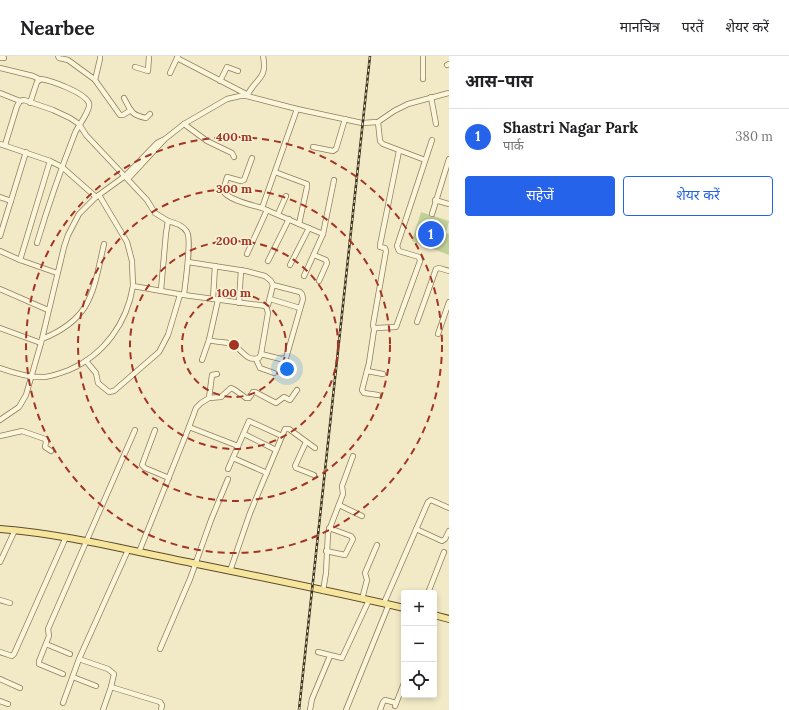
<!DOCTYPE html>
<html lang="hi">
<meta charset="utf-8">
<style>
body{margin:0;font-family:Lora,"Noto Sans Devanagari",serif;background:#f6f6f6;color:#202124}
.controls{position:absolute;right:12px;bottom:12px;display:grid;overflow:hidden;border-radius:4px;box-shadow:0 2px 6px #0003}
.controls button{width:36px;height:36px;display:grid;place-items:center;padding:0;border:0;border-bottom:1px solid #e0e0e0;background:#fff;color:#202124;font:20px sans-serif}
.you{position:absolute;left:287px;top:313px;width:14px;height:14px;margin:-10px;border:3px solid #fff;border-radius:50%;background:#1a73e8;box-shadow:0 0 0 6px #1a73e833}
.badge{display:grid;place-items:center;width:26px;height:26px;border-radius:50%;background:#2563eb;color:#fff;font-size:13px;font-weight:700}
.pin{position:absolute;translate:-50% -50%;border:2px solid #fff;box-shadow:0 1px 4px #0006}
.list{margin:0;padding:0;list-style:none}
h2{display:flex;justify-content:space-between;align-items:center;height:52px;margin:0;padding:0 16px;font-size:17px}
h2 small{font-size:13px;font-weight:400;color:#757577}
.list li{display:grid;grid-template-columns:26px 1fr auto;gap:12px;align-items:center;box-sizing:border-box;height:56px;padding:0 16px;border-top:1px solid #e0e0e0}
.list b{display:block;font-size:15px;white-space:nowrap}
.list p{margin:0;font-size:13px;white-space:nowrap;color:#757577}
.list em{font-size:13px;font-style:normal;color:#757577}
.actions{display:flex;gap:8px;padding:12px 16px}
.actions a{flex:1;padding:9px 0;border:1px solid #2563eb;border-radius:4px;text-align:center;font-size:14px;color:#2563eb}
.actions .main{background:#2563eb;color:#fff}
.icon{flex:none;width:22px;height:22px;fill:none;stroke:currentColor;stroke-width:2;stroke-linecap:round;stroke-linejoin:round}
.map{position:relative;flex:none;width:449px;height:654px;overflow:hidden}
header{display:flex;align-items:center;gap:24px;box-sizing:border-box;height:56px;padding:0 20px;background:#fff;border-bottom:1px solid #e0e0e0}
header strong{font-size:19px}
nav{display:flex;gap:22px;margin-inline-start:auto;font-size:14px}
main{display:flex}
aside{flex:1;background:#fff}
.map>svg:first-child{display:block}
.green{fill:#c3d199}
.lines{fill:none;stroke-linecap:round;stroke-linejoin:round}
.minor-casing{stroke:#8f7d5a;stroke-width:6}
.major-casing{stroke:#5d4a2e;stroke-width:8}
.minor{stroke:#fbf6db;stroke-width:4.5}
.major{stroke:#f6e69d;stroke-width:6}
.rail-casing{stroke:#3e321f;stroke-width:2.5}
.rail{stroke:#f8f3d7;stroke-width:1;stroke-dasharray:3;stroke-linecap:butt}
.ring{fill:none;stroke:#a33425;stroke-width:2;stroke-dasharray:7 5}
.centre{fill:#a33425;stroke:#f8f3d7;stroke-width:2}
.ring-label{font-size:12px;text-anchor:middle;font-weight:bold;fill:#a33425;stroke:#f8f3d7;stroke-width:3;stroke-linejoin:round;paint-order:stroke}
</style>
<header>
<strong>Nearbee</strong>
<nav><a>मानचित्र</a><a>परतें</a><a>शेयर करें</a></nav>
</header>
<main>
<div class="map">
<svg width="449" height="654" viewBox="0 0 449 654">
<rect width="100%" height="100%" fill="#f2eac6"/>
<!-- green -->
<polygon class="green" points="421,156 449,165 446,177 449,178 449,199 412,185"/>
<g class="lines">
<defs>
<g id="minor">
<polyline points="58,0 59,2 68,4 94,23"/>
<polyline points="100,0 100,3 95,24 120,59 123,59 131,54"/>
<polyline points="423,0 423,23"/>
<polyline points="0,2 4,2"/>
<polyline points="177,2 248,39"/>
<polyline points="447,9 449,8"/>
<polyline points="135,11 148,15 149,0"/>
<polyline points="0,12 33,20 39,23"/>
<polyline points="170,17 178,0"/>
<polyline points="220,25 227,11 238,15"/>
<polyline points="0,37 20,45"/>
<path d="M247 40C255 22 268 24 263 0"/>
<polyline points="431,41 436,68"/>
<path d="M124 42C131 55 131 59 146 62L150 58"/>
<path d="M30 47 37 26 41 23C52 25 84 36 89 47 91 54 78 70 75 77 61 113 48 150 37 187"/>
<polyline points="378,66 380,85 383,88 425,104"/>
<polyline points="184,68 207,85 232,97 234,101"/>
<polyline points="0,88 50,105 20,204 57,217"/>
<polyline points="5,89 17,50 20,45 24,44 53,54 70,62 79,68 86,79 147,144 155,157 168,165"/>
<polyline points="313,91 333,95 336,93 345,63"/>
<path d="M252 102 244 124 241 125 227 121 223 135C228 144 252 149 262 152L297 53"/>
<polyline points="50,105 62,111 96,141"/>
<polyline points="128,123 164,84"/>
<polyline points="99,139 127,186 132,205 133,230 184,239 266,250 268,249 273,229 271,225 265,220 246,215 188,206"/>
<polyline points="0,141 11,145"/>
<polyline points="435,144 449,148"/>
<polyline points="262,152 299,168 307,131 307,128 275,116"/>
<polyline points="278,158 286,140"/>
<polyline points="432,158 449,103"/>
<polyline points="299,168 323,178 334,124"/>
<polyline points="0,180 26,96"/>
<polyline points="0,195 20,204"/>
<polyline points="247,198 267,154"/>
<polyline points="314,199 326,204 327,207 319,225"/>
<polyline points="268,205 289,163"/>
<polyline points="290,209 309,172"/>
<polyline points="304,220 323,178"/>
<polyline points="0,233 48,254"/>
<path d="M161 234 166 177 168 165C175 167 183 169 187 176 192 184 185 228 184 239"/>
<polyline points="213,243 215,210"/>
<polyline points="270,243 300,252"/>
<path d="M218 244 209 284C217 287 227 285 234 289 243 295 247 306 259 302L261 298 268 257 266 250"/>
<polyline points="239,247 241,214"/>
<polyline points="417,266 436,213 439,212 449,215"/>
<polyline points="0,272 41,287"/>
<polyline points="374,273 373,269 386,195 385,192 380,191 380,189 399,95"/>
<polyline points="438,278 449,246"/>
<path d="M42 283C92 263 93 236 104 188"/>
<polyline points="261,298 281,303 286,302 303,243 302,238 300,236 273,229"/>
<polyline points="256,303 260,312 274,317"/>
<polyline points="202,304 209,284"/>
<polyline points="86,305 96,317 98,327 109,336 114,335 159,296 168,279 180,239"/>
<path d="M0 312C14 317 30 322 45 321 53 320 61 317 69 314 104 299 127 267 133 230"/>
<polyline points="367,315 383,318"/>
<polyline points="378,339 364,337 362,334 369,307 374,274 376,272 396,271 420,205 419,201 399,195 397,190 432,84"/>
<polyline points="209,342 212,319 217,318"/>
<polyline points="0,364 19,351 26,339 41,287 64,191 68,179 79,158 96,141 125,120 157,87 165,83 184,68 227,43 240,40 247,40 297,53 362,67 378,66 394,55 408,48 449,37"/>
<polyline points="189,371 196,352 201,347 209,342 221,341 231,332 235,334 246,342 249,342 253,336 255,336 276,347 284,341 290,344 297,334"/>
<polyline points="155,374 142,409 145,412 169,422"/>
<polyline points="244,378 276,394"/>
<polyline points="0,380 22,375 45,383 46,386 45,391 51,395"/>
<polyline points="306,386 295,410 296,412 314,419"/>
<polyline points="233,402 267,417"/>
<polyline points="228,413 249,365 282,380"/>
<polyline points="339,449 362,460"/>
<polyline points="416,473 442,485 445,483 449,475"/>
<polyline points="326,495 345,499 353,483 351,480 329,472"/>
<polyline points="139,496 189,371 238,390"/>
<polyline points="0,506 15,474"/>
<polyline points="230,515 250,457 285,373 289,373 315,392"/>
<polyline points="323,535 326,517 328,477 343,438 342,430 353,400"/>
<polyline points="428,537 444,496"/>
<polyline points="362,543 367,524 365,517 377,489"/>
<polyline points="0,544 10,547"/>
<polyline points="384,547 428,446 431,444 449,452"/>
<polyline points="46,588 70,598"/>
<polyline points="160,593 190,523 211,464 228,423"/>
<polyline points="0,596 12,600 14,598 66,481"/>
<polyline points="318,596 342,602 369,544"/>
<polyline points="79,603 108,613 114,618 111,631 103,654"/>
<polyline points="63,618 39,608 39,605 49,580 48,573 135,374"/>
<polyline points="73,621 96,630"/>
<polyline points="0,623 20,632"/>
<polyline points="111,631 160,646 162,649 161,654"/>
<polyline points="0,645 8,648"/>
<polyline points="63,647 79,603 128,494"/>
<polyline points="395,650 404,627"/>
<polyline points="310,654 312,643 330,600"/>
<polyline points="346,654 389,548"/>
<polyline points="380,654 383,646 385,644 396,647"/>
</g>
<g id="major">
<path d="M0 473C66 478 131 495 197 508 266 522 335 536 404 552"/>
<polyline points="434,559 449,563"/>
</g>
</defs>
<!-- minor casing -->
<use href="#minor" class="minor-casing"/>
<!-- major casing -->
<use href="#major" class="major-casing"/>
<!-- minor -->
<use href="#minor" class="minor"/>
<!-- major -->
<use href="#major" class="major"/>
<defs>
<polyline id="rail" points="299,654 370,0"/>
</defs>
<!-- rail casing -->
<use href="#rail" class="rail-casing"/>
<!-- rail -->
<use href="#rail" class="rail"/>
</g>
<!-- distance rings -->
<g class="ring">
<circle cx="234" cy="289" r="52"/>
<circle cx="234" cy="289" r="104"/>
<circle cx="234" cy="289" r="156"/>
<circle cx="234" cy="289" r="208"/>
</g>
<circle cx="234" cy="289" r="6" class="centre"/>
<g class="ring-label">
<text x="234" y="85">400 m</text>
<text x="234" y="137">300 m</text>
<text x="234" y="189">200 m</text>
<text x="234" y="241">100 m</text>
</g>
</svg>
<div class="controls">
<button>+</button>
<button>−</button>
<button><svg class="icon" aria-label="locate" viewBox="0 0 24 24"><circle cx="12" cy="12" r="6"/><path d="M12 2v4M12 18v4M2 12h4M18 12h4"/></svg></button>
</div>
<div class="you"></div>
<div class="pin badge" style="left:431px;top:178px">1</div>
</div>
<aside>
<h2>आस-पास<small></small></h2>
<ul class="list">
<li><span class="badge">1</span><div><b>Shastri Nagar Park</b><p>पार्क</p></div><em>380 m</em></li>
</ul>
<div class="actions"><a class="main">सहेजें</a><a>शेयर करें</a></div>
</aside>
</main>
